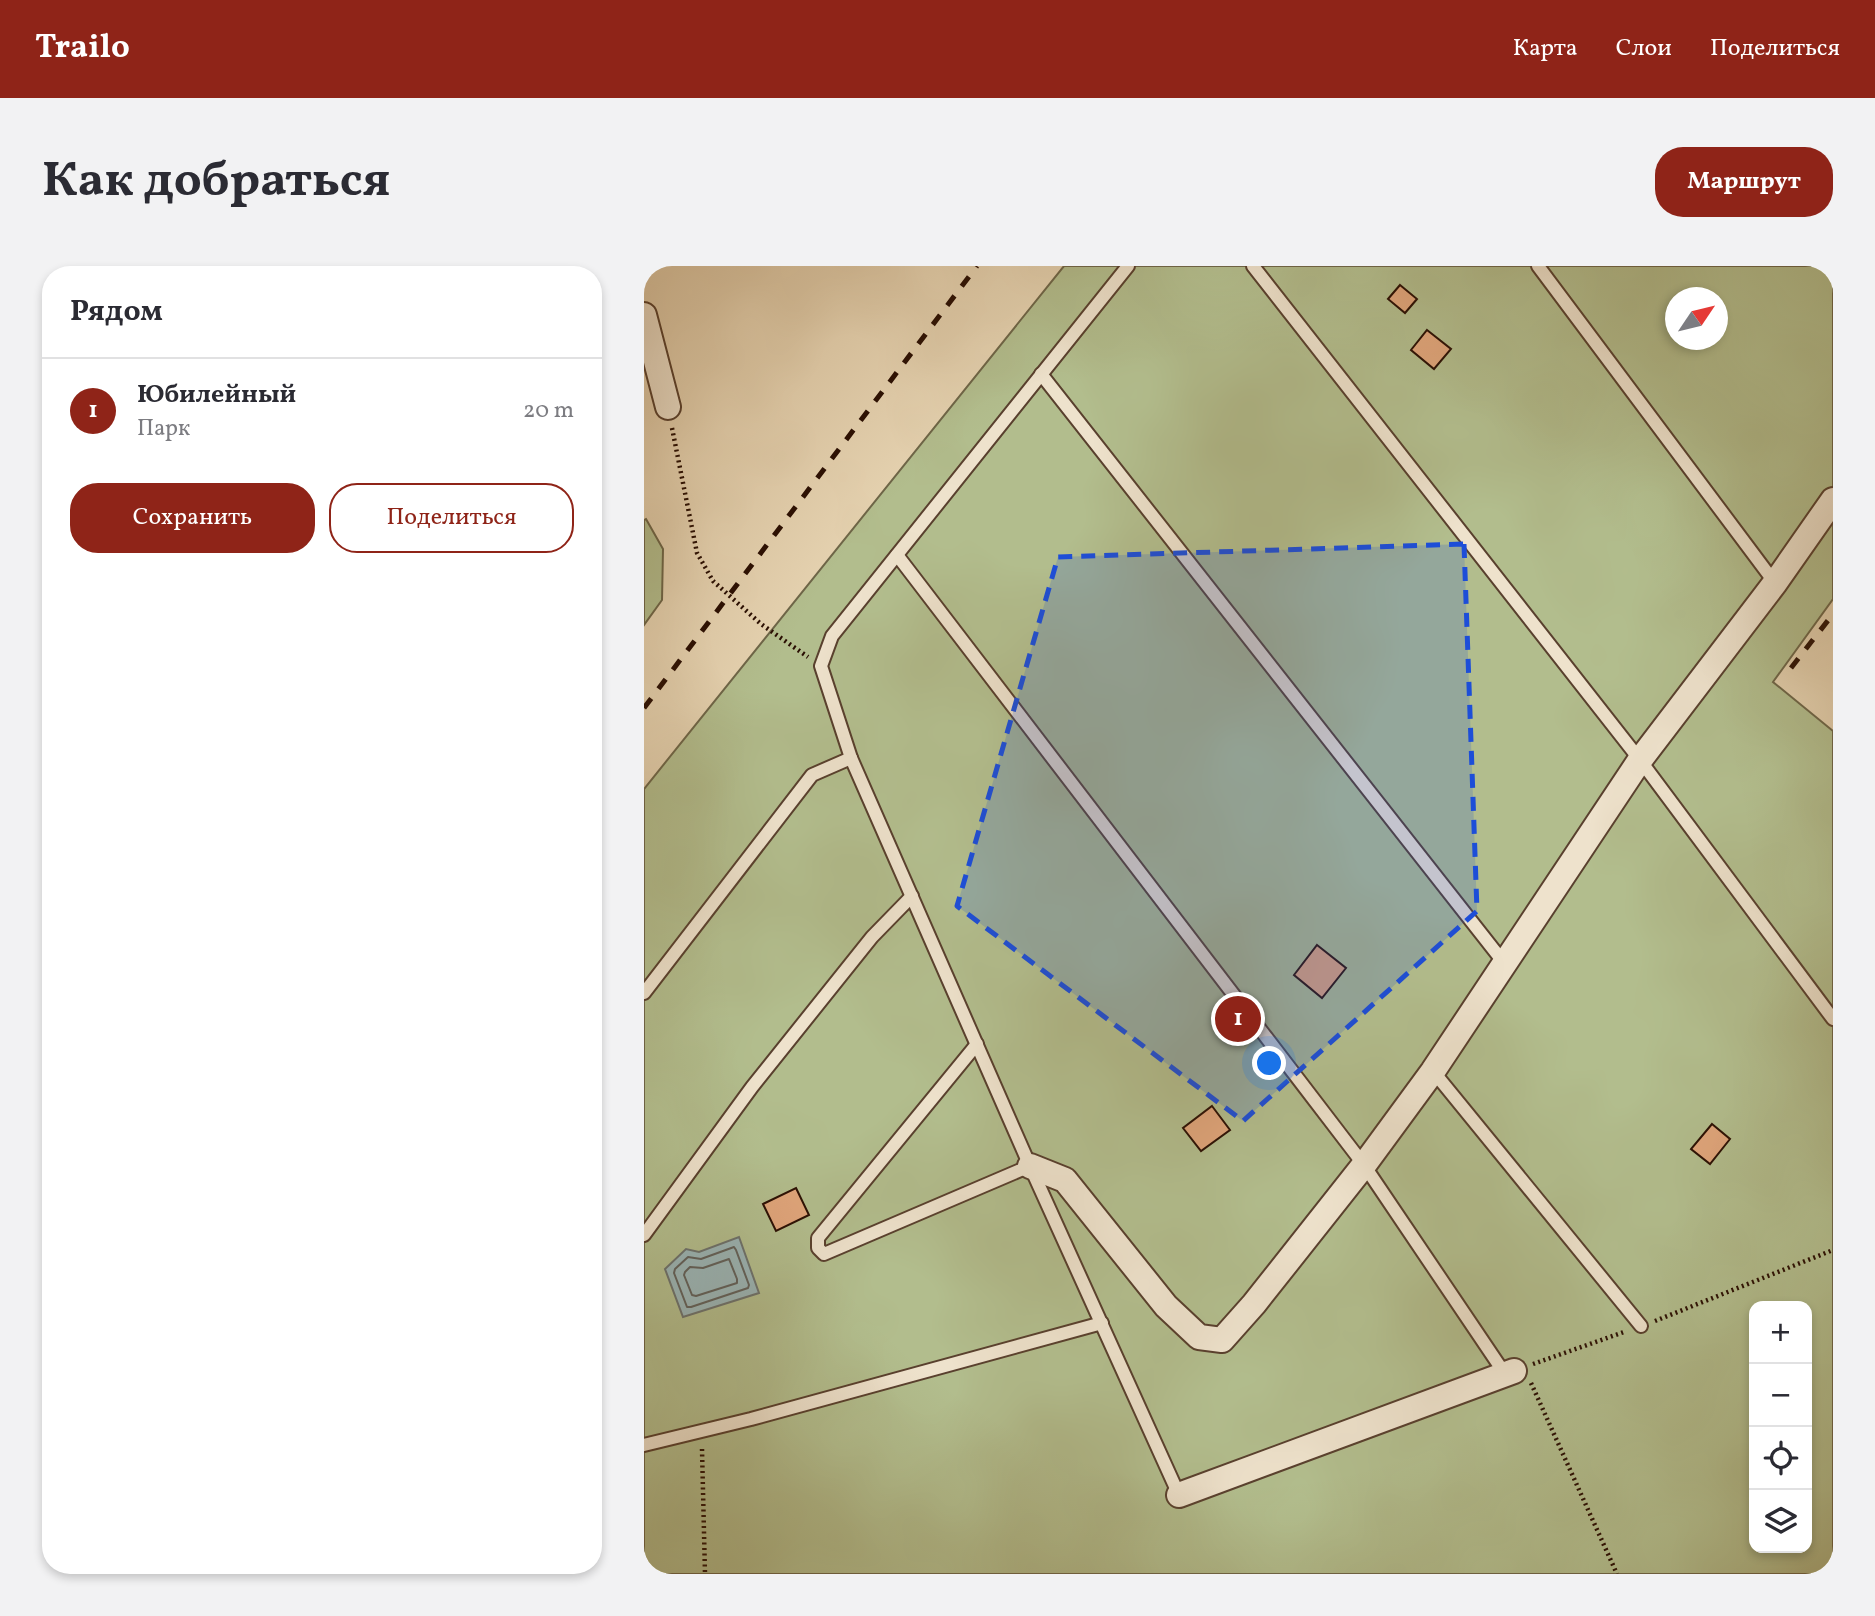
<!DOCTYPE html>
<html lang="ru">
<meta charset="utf-8">
<style>
body{margin:0;font-family:Vollkorn,serif;background:#f2f2f3;color:#2b2b33}
.controls{position:absolute;right:21px;bottom:21px;display:grid;overflow:hidden;border-radius:14px;box-shadow:0 4px 10px #0003}
.controls button{width:63px;height:63px;display:grid;place-items:center;padding:0;border:0;border-bottom:2px solid #e1e1e2;background:#fff;color:#2b2b33;font:35px sans-serif}
.compass{position:absolute;left:1021px;top:21px;width:63px;height:63px;border-radius:50%;background:#fff;box-shadow:0 4px 10px #0003;rotate:55deg}
.you{position:absolute;left:626px;top:798px;width:24px;height:24px;margin:-18px;border:5px solid #fff;border-radius:50%;background:#1a73e8;box-shadow:0 0 0 10px #1a73e833}
.badge{display:grid;place-items:center;width:46px;height:46px;border-radius:50%;background:#8f2418;color:#fff;font-size:23px;font-weight:700}
.pin{position:absolute;translate:-50% -50%;border:4px solid #fff;box-shadow:0 2px 7px #0006}
.list{margin:0;padding:0;list-style:none}
h2{display:flex;justify-content:space-between;align-items:center;height:91px;margin:0;padding:0 28px;font-size:30px}
h2 small{font-size:23px;font-weight:400;color:#7c7c81}
.list li{display:grid;grid-template-columns:46px 1fr auto;gap:21px;align-items:center;box-sizing:border-box;height:105px;padding:0 28px;border-top:2px solid #e1e1e2}
.list b{display:block;font-size:26px;white-space:nowrap}
.list p{margin:0;font-size:23px;white-space:nowrap;color:#7c7c81}
.list em{font-size:23px;font-style:normal;color:#7c7c81}
.actions{display:flex;gap:14px;padding:21px 28px}
.actions a{flex:1;padding:16px 0;border:2px solid #8f2418;border-radius:28px;text-align:center;font-size:24px;color:#8f2418}
.actions .main{background:#8f2418;color:#fff}
.icon{flex:none;width:38px;height:38px;fill:none;stroke:currentColor;stroke-width:2;stroke-linecap:round;stroke-linejoin:round}
.map{position:relative;flex:none;width:1189px;height:1308px;overflow:hidden;border-radius:28px}
header{display:flex;align-items:center;gap:42px;box-sizing:border-box;height:98px;padding:0 35px;background:#8f2418;color:#fff}
header strong{font-size:33px}
nav{display:flex;gap:38px;margin-inline-start:auto;font-size:24px}
.intro{display:flex;align-items:center;justify-content:space-between;box-sizing:border-box;height:168px;padding:0 42px}
h1{margin:0;font-size:49px}
.button{padding:18px 32px;border-radius:28px;background:#8f2418;color:#fff;font-size:24px;font-weight:700}
main{display:flex;gap:42px;padding:0 42px}
aside{flex:1;background:#fff;border-radius:28px;box-shadow:0 4px 10px #0003}
.map>svg:first-child{display:block}
.green{fill:#b2bd8d;stroke:#6e6648;stroke-width:2;fill-rule:evenodd}
.water{fill:#9ab5b6;stroke:#6d736e;stroke-width:2}
.lines{fill:none;stroke-linecap:round;stroke-linejoin:round}
.shore{stroke:#62625c;stroke-width:2}
.building{fill:#e1a67c;stroke:#2a0f03;stroke-width:2}
.lane-casing{stroke:#59402e;stroke-width:16}
.street-casing{stroke:#59402e;stroke-width:28}
.path{stroke:#2a0f03;stroke-width:4.5;stroke-dasharray:2 3.5;stroke-linecap:butt}
.lane{stroke:#eee2cc;stroke-width:12}
.street{stroke:#eee2cc;stroke-width:24}
.rail{stroke:#2a0f03;stroke-width:5;stroke-dasharray:12 12;stroke-linecap:butt}
.marked{fill:#1d4ed8;fill-opacity:0.2;stroke:#1d4ed8;stroke-width:5;stroke-dasharray:14 9;stroke-linejoin:round}
</style>
<header>
<strong>Trailo</strong>
<nav><a>Карта</a><a>Слои</a><a>Поделиться</a></nav>
</header>
<div class="intro"><h1>Как добраться</h1><a class="button">Маршрут</a></div>
<main>
<aside>
<h2>Рядом<small></small></h2>
<ul class="list">
<li><span class="badge">1</span><div><b>Юбилейный</b><p>Парк</p></div><em>20 m</em></li>
</ul>
<div class="actions"><a class="main">Сохранить</a><a>Поделиться</a></div>
</aside>
<div class="map">
<svg width="1189" height="1308" viewBox="0 0 1189 1308">
<rect width="100%" height="100%" fill="#e5d2b0"/>
<filter id="stains"><feTurbulence type="fractalNoise" baseFrequency=".00286" numOctaves="4"/><feColorMatrix values="0 0 0 0 .2 0 0 0 0 .09 0 0 0 0 .02 0 0 0 .5 -.17"/></filter>
<radialGradient id="worn" r=".72"><stop offset=".6" stop-color="#630" stop-opacity="0"/><stop offset="1" stop-color="#630" stop-opacity=".3"/></radialGradient>
<!-- green -->
<g class="green">
<path d="M420 0H1189V333L1129 416 1189 465V1308H0V523ZM1031 32H1073V74H1031ZM1110 1040H1163V1282H1110Z"/>
<polygon points="2,253 19,283 18,334 0,359 0,254"/>
</g>
<!-- water -->
<polygon class="water" points="95,971 115,1027 39,1051 21,1003 42,983 55,986"/>
<g class="lines">
<!-- shore -->
<g class="shore">
<polygon points="90,981 92,984 105,1019 104,1022 47,1041 43,1041 30,1007 31,1003 44,991 57,993"/>
<polygon points="85,993 93,1013 93,1017 52,1030 48,1029 40,1009 41,1006 46,1001 59,1002"/>
</g>
</g>
<!-- building -->
<g class="building">
<polygon points="756,19 773,33 761,47 744,33"/>
<polygon points="783,64 807,83 790,103 767,84"/>
<polygon points="673,679 702,702 678,732 650,709"/>
<polygon points="568,840 586,864 557,885 539,862"/>
<polygon points="1068,858 1086,873 1066,898 1047,883"/>
<polygon points="152,922 165,949 132,965 119,938"/>
</g>
<g class="lines">
<defs>
<g id="lane">
<polyline points="484,0 188,370 177,400 207,492 386,900 535,1229"/>
<polyline points="609,0 996,494 1189,753"/>
<polyline points="894,0 1131,317"/>
<polyline points="397,108 861,698"/>
<polyline points="253,289 720,899 861,1108"/>
<polyline points="0,727 168,509 207,492"/>
<polyline points="333,778 174,972 174,982 180,988 386,900"/>
<polyline points="789,805 997,1060"/>
<polyline points="0,969 108,821 228,671 268,630"/>
<polyline points="0,1179 107,1153 458,1057"/>
</g>
<g id="street">
<polyline points="0,49 24,141"/>
<polyline points="386,900 421,914 522,1040 555,1071 578,1074 610,1038 720,899 789,805 996,494 1131,317 1189,234"/>
<polyline points="535,1229 870,1105"/>
</g>
</defs>
<!-- lane casing -->
<use href="#lane" class="lane-casing"/>
<!-- street casing -->
<use href="#street" class="street-casing"/>
<!-- path -->
<g class="path">
<polyline points="28,162 53,287 69,315 117,358 164,391"/>
<polyline points="1011,1055 1189,984"/>
<polyline points="889,1098 980,1066"/>
<polyline points="887,1117 973,1308"/>
<polyline points="58,1183 61,1308"/>
</g>
<!-- lane -->
<use href="#lane" class="lane"/>
<!-- street -->
<use href="#street" class="street"/>
<!-- rail -->
<g class="rail">
<polyline points="1147,402 1189,348"/>
<polyline points="0,442 333,0"/>
</g>
</g>
<!-- marked area -->
<path class="marked" d="M820 278 833 645 599 855 313 640 414 291Z"/>
<rect width="100%" height="100%" filter="url(#stains)"/>
<rect width="100%" height="100%" fill="url(#worn)"/>
</svg>
<div class="controls">
<button>+</button>
<button>−</button>
<button><svg class="icon" aria-label="locate" viewBox="0 0 24 24"><circle cx="12" cy="12" r="6"/><path d="M12 2v4M12 18v4M2 12h4M18 12h4"/></svg></button>
<button><svg class="icon" aria-label="layers" viewBox="0 0 24 24"><path d="M12 4l9 5-9 5-9-5zM3 14l9 5 9-5"/></svg></button>
</div>
<svg class="compass" viewBox="-18 -18 36 36"><path d="M0-13l5 13h-10z" fill="#e53935"/><path d="M0 13l5-13h-10z" fill="#7c7c81"/></svg>
<div class="you"></div>
<div class="pin badge" style="left:594px;top:753px">1</div>
</div>
</main>
